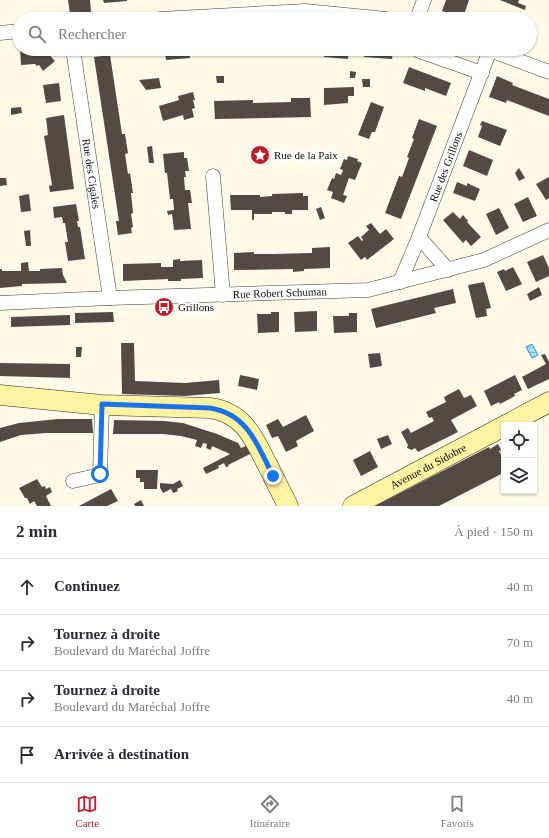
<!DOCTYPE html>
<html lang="fr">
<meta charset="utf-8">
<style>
body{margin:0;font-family:"Times New Roman",serif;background:#f7f7f7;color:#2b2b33}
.controls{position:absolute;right:12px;bottom:12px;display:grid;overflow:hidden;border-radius:0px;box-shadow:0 1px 3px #0004}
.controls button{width:36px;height:36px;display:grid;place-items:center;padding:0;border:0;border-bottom:1px solid #e1e1e2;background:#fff;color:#2b2b33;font:20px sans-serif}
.stop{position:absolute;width:12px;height:12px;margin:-9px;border:3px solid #1a73e8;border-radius:50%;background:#fff}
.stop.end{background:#1a73e8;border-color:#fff;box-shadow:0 1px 4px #0008}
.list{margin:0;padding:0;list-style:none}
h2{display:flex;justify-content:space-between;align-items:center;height:52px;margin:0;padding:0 16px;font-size:17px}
h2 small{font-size:13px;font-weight:400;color:#7c7c81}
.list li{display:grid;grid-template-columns:26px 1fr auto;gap:12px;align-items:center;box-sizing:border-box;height:56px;padding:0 16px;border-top:1px solid #e1e1e2}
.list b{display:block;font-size:15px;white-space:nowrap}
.list p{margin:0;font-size:13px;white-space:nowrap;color:#7c7c81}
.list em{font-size:13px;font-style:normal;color:#7c7c81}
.icon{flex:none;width:22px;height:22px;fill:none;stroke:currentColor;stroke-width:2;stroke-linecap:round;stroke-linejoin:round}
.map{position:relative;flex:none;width:549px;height:506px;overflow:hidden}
.search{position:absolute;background:#fff;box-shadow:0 1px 3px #0004;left:12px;right:12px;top:12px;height:44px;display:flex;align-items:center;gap:10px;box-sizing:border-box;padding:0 14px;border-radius:22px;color:#7c7c81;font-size:15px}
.sheet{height:276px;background:#fff}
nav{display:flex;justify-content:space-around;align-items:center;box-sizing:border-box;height:56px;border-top:1px solid #e1e1e2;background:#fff;font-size:11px;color:#7c7c81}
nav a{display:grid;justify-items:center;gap:2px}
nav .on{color:#bf1c29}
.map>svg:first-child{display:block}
.water{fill:url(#water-rules);stroke:#2c96d4}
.building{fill:#534a46}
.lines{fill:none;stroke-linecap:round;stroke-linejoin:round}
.street-casing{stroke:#3d3d3d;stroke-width:15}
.secondary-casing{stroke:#2c2c2c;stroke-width:21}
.street{stroke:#fff;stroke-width:14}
.secondary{stroke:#fff2a2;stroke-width:20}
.route{stroke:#1a73e8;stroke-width:5}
.labels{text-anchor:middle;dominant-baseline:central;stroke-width:4;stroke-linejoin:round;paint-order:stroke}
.poi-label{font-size:11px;fill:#0a0a0a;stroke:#fff;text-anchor:start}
.street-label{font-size:11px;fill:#0a0a0a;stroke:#fff}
</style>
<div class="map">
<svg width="549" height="506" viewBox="0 0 549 506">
<defs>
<pattern id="water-rules" width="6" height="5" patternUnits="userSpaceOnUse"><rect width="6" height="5" fill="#a8ddf9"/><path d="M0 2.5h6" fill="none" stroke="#8fbcd4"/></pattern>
</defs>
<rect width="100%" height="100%" fill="#fff9e7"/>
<!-- water -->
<polygon class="water" points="532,344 538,355 532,358 526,347"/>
<!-- building -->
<g class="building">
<polygon points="68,0 90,0 91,12 70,14"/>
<polygon points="103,0 127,0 127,1 104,3"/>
<polygon points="446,0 469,0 463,18 442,11"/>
<polygon points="500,0 519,0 518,3 526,6 525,10"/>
<polygon points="20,49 44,49 55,61 43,71 39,65 37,66 35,64 21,65"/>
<polygon points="129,49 157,49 157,55 152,55 152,53 129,55"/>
<polygon points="169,49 190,49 190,58 166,60 165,51 169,51"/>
<polygon points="198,49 216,49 217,55 198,56"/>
<polygon points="228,49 256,49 256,50 228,51"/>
<polygon points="295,49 349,49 348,59 324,57 324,53 294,51"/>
<polygon points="364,49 393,49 392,59 364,57"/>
<polygon points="110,55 122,134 125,134 128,153 125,154 128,174 130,173 133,193 131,193 133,213 131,214 133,227 131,228 132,233 118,235 116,221 119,221 94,57"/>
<polygon points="409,67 451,83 446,96 425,88 425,91 403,83"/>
<polygon points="350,71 356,72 355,78 350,78"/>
<polygon points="216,76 224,76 224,83 217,83"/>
<polygon points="497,76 513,83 512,85 549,99 549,116 507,100 506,103 489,97"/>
<polygon points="159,78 161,88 146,90 139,80"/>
<polygon points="362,79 370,79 370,87 363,87"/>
<polygon points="59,83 61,101 46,103 43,85"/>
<polygon points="354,87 354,96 348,96 348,103 324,105 324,88"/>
<polygon points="193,92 195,100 193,100 195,108 192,109 194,117 184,120 183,115 163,121 159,106 179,100 178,96"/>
<polygon points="291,98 310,98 311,117 215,119 214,101 253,100 253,103 291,102"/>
<polygon points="371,102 384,107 375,132 372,132 369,139 358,135"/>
<polygon points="21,107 22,113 11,115 11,108"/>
<polygon points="64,115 74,189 50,192 49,186 52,185 44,136 48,135 46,118"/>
<polygon points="419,119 437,126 401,219 385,213 399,176 402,177 409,158 407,157 414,139 412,138"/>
<polygon points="482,121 507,130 500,146 478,137 482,126 480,125"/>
<polygon points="152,146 154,163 149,163 147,147"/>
<polygon points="469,150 493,160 487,176 463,166"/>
<polygon points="184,152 184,158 187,158 189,171 185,171 186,177 184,177 185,190 190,190 192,203 188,203 191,229 174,230 172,214 168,215 167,211 174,210 173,199 170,199 167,173 165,173 163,154"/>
<polygon points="348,156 358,159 357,161 362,163 355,180 349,178 343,195 347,196 344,203 331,198 333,192 327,190 332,178 334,179 336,173 341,175 343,170 340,169 344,159 347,160"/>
<polygon points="519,168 525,178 519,181 515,173"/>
<polygon points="549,177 549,198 546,200 536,184"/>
<polygon points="0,178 6,178 7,185 0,186"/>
<polygon points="457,182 467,186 467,183 480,189 475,201 453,193"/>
<polygon points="303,193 303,196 308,196 308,210 292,210 292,214 285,214 285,212 272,212 272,214 254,214 254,220 252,220 252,210 231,210 230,195 260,195 260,197 272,196 272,194"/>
<polygon points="29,194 31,211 21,212 19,196"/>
<polygon points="528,197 537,216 523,222 514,204"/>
<polygon points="76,204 79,221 77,221 78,227 80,227 85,259 68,261 65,242 68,242 65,223 63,223 62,217 54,218 53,207"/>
<polygon points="321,207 325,218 320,220 316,209"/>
<polygon points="499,208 509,228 496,235 486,214"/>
<polygon points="453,212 460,219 463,215 468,221 467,222 481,237 471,246 466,240 463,243 443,220"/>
<polygon points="371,223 380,234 386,229 394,239 367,260 365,257 361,260 348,243 358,236 362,241 363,240 361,237 369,230 366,226"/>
<polygon points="30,230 31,246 26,246 24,231"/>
<polygon points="330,247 330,268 304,269 304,271 293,272 293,269 234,270 234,253 254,252 254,254 274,254 312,253 312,248"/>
<polygon points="543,255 549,268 549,276 536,282 527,262"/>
<polygon points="180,259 180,261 202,260 203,278 181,279 181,281 168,281 168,279 123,281 123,264 161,263 161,267 173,267 173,260"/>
<polygon points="28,262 29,271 40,271 40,269 62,268 63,275 67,283 22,284 22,286 0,288 0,269 2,269 2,271 21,271 21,263"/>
<polygon points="513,267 522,284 506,291 497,272 504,269 505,271"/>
<polygon points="484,282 491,308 486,309 487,316 476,318 468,285"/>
<polygon points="539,287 542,295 530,301 527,294"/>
<polygon points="453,289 456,303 434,308 436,313 376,328 371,309"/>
<polygon points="317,311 317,331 295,332 294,312"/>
<polygon points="113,312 114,322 75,323 75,313"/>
<polygon points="271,312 279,312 279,332 258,333 257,314 271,314"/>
<polygon points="349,313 357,313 357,332 334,333 333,316 349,316"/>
<polygon points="70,315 70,325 11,327 11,317"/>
<polygon points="121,343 134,343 135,381 185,383 219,380 220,393 185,396 122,394"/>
<polygon points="76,347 82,347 81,357 76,357"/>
<polygon points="380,353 382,366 370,368 368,354"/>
<polygon points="545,354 549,362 549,379 528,389 522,377 546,364 541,355"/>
<polygon points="0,363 70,364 70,378 0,376"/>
<polygon points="240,375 259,379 257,390 238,386"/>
<polygon points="515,375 522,390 514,394 515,396 500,404 499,402 491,406 484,391"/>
<polygon points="459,389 464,398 471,395 477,406 451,420 458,432 418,452 415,448 412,450 407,448 408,445 401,432 408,428 411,433 434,421 432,417 429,418 426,412 446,402 444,397"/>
<polygon points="306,415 314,431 296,441 298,446 286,452 278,436 272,438 266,425 278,419 283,427"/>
<polygon points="58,419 92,419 93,433 46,433 21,435 0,442 0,428 19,423"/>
<polygon points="114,420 164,421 183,423 217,434 238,443 241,448 246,446 250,454 228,465 229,466 226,467 224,463 218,466 219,468 206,474 203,468 230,454 212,446 211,450 206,448 207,444 203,443 201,448 195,446 197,440 181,436 163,434 113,434"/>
<polygon points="388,435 392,444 381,449 377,439"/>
<polygon points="498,444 501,450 499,451 504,460 504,472 503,473 439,506 375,506 489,447 490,449"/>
<polygon points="370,451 378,467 361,476 353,460"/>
<polygon points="136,470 158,470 157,489 144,489 144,482 140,482 140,478 136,478"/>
<polygon points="37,479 42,487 45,486 46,489 50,487 52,492 46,496 51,506 37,506 34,501 30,504 27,498 25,498 19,488"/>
<polygon points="180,480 183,486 177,489 178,491 173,493 171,489 163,493 160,488 160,483 173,484"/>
<polygon points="111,489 118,501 107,506 79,506"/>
<polygon points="141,500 144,506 135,506 134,504"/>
</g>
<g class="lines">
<defs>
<g id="street">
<polyline points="160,19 305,11 386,19"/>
<polyline points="417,19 424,0"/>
<polyline points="0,33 19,31"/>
<path id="s1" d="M73 49 110 298"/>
<polyline points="419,49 419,51 482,73"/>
<polyline points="487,49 549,72"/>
<polyline points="213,176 223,295"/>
<polyline points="419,237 448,270"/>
<path id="s2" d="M400 282 419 237 490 50"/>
<path id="s3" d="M0 303 110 298 368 290 484 260 549 230"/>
<polyline points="73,481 100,475 102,405"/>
</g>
<g id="secondary">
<path d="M0 395 102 405 210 408C244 413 253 437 267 464 274 478 281 492 288 506"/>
<polyline points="506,425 549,402"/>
<path id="s4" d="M353 506 504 426"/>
</g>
</defs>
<!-- street casing -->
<use href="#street" class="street-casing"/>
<!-- secondary casing -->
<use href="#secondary" class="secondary-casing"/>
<!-- street -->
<use href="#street" class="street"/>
<!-- secondary -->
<use href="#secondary" class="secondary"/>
</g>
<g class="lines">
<!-- route -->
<path class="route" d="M100 474 102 404 210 408C248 414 258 446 273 476"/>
</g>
<!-- icons -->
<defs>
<symbol id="sight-disc" viewBox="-11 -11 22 22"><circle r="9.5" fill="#bf1c29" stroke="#fff"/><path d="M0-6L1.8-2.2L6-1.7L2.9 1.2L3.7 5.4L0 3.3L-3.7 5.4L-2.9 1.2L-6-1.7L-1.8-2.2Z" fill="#fff"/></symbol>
<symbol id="bus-disc" viewBox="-11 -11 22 22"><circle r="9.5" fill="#bf1c29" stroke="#fff"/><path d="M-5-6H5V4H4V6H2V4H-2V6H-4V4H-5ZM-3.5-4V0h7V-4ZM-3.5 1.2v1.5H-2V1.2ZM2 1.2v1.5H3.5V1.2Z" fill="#fff"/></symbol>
</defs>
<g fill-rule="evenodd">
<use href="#sight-disc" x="249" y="144" width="22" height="22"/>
<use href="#bus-disc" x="153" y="296" width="22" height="22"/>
</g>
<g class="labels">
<!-- poi labels -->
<g class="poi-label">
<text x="274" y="155">Rue de la Paix</text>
<text x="178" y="307">Grillons</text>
</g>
<!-- street labels -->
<g class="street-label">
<text stroke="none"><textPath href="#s2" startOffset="124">Rue des Grillons</textPath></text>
<text stroke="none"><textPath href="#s1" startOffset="126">Rue des Cigales</textPath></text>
<text stroke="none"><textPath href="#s3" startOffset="280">Rue Robert Schuman</textPath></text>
<text stroke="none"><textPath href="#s4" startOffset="85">Avenue du Sidobre</textPath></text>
</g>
</g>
</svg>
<div class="controls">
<button><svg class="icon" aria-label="locate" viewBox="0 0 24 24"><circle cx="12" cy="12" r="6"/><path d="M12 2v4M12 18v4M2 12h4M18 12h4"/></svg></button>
<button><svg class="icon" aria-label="layers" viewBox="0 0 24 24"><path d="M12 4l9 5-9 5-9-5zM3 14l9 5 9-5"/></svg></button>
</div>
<div class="stop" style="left:100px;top:474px"></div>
<div class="stop end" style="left:273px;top:476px"></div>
<div class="search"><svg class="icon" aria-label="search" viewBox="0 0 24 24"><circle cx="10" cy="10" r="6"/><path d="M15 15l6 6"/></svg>Rechercher</div>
</div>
<section class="sheet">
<h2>2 min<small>À pied · 150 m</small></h2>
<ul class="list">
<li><svg class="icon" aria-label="ahead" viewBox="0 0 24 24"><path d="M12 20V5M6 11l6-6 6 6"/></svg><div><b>Continuez</b></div><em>40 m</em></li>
<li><svg class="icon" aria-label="right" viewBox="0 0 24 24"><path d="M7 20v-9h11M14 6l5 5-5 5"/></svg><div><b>Tournez à droite</b><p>Boulevard du Maréchal Joffre</p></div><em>70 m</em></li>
<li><svg class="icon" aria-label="right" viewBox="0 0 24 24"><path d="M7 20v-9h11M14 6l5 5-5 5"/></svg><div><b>Tournez à droite</b><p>Boulevard du Maréchal Joffre</p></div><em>40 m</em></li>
<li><svg class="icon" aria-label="arrive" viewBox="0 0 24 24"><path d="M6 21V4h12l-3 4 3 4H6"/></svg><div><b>Arrivée à destination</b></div></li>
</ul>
</section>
<nav>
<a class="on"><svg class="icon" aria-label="map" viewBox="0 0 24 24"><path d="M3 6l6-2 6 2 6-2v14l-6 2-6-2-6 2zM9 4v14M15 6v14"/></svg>Carte</a>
<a><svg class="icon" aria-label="directions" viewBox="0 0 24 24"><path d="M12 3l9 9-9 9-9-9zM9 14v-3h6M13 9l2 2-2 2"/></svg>Itinéraire</a>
<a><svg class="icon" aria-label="saved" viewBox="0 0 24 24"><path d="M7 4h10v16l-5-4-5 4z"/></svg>Favoris</a>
</nav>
